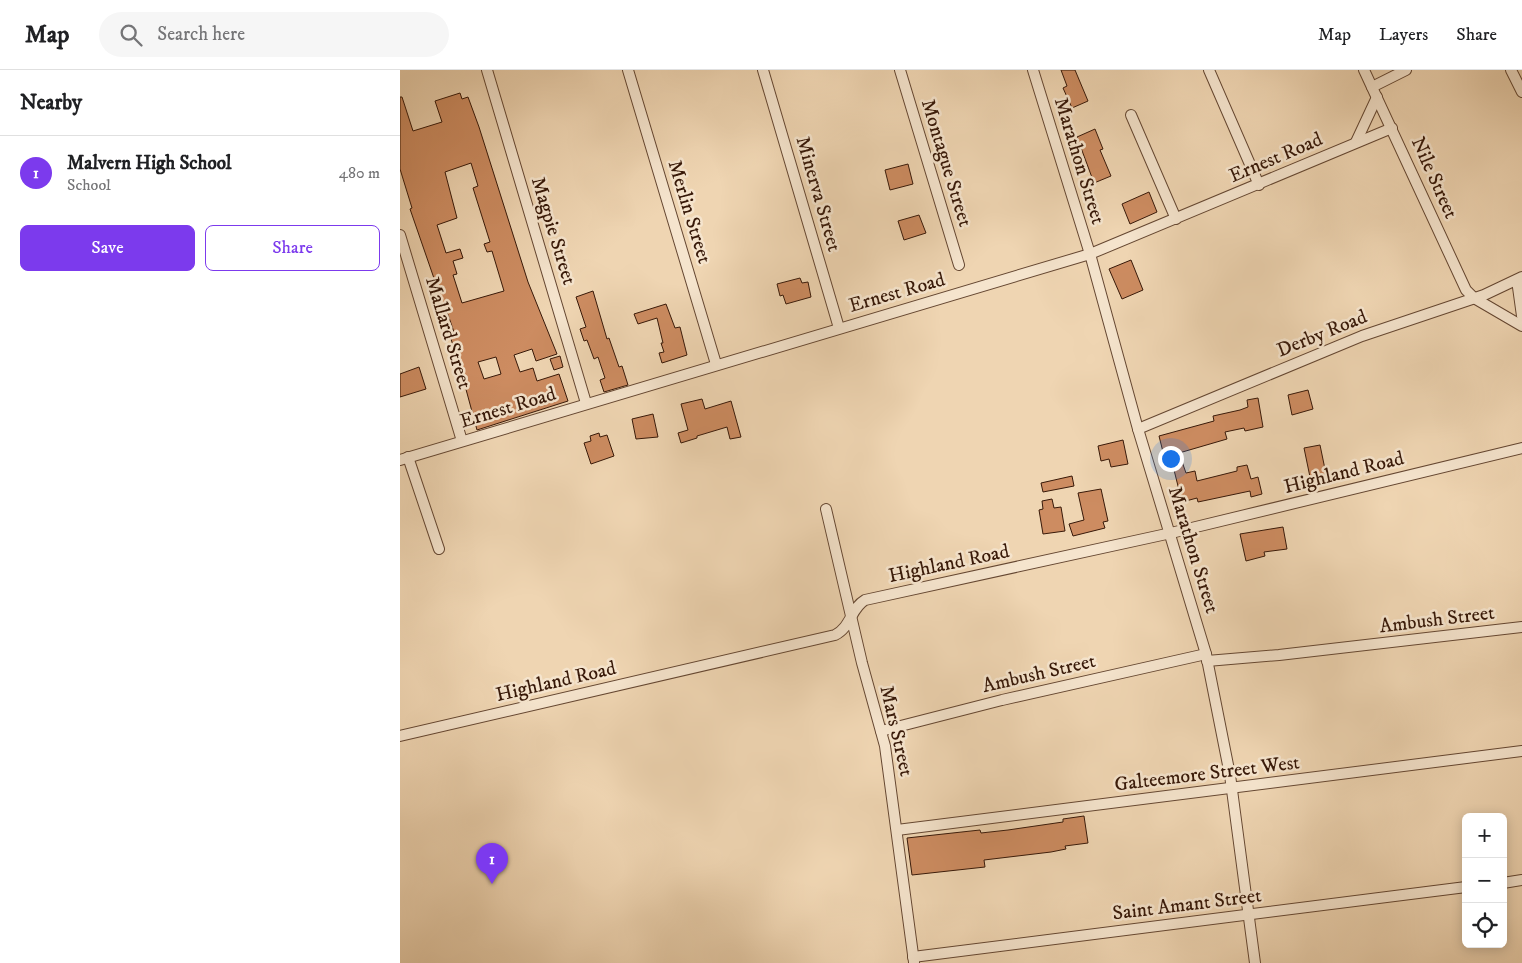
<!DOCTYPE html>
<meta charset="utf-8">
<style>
body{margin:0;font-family:"IM FELL DW Pica",serif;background:#f6f6f6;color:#202124}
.controls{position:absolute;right:15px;bottom:15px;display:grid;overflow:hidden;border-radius:8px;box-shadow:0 2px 12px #0003}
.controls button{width:45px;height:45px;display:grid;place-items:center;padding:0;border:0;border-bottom:1px solid #e0e0e0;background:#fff;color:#202124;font:25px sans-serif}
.you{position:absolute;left:770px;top:388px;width:18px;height:18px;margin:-12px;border:4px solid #fff;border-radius:50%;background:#1a73e8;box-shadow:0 0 0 8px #1a73e833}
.badge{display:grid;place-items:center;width:32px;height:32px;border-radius:50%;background:#7c3aed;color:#fff;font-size:16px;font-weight:700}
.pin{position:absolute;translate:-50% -41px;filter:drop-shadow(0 1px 2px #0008)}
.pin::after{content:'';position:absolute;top:26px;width:18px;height:15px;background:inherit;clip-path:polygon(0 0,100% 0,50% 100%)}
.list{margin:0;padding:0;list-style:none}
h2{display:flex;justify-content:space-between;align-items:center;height:65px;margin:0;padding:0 20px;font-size:21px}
h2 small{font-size:16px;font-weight:400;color:#757577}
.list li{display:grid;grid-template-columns:32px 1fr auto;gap:15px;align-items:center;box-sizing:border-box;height:75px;padding:0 20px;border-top:1px solid #e0e0e0}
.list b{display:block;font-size:19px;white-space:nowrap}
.list p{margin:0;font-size:16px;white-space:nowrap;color:#757577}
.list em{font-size:16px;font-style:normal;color:#757577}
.actions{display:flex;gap:10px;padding:15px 20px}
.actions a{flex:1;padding:11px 0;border:1px solid #7c3aed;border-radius:8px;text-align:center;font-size:18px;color:#7c3aed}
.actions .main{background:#7c3aed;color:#fff}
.icon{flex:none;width:28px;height:28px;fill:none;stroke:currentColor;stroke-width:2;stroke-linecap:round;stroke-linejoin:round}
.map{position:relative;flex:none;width:1122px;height:893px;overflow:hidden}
header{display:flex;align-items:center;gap:30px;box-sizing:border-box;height:70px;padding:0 25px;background:#fff;border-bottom:1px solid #e0e0e0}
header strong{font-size:24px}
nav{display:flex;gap:28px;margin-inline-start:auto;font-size:18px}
.search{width:350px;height:45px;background:#f6f6f6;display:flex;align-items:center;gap:12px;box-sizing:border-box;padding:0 18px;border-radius:28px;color:#757577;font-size:19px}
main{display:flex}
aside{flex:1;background:#fff}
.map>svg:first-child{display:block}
.building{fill:#cd8c61;stroke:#371808;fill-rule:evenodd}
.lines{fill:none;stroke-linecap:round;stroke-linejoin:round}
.street-casing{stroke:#654732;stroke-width:12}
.street{stroke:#f5e4cd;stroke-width:10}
.labels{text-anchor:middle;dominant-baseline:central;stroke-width:5;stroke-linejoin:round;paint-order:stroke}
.street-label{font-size:20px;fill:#371808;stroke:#f5e4cd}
</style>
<header>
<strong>Map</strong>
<div class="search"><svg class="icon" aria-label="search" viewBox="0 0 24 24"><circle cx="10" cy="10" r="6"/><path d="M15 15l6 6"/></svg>Search here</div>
<nav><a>Map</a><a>Layers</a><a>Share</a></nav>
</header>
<main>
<aside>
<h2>Nearby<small></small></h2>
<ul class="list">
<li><span class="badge">1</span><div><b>Malvern High School</b><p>School</p></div><em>480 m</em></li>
</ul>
<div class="actions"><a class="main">Save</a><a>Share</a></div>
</aside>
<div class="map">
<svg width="1122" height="893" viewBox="0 0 1122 893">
<rect width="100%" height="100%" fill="#efd5b2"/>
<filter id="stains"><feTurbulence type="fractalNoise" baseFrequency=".004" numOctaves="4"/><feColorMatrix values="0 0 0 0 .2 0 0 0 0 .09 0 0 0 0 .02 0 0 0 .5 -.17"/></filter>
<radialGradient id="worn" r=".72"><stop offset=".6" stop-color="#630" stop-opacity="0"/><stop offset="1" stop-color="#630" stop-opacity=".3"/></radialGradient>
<!-- building -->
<g class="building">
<polygon points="661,0 675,0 688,31 672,38 663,18 667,16"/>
<path d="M60 23 62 29 68 27 79 57 128 212 157 284 136 291 132 279 114 285 120 302 133 298 137 311 159 304 168 331 77 360 64 312 61 313 57 299 60 297 50 266 55 265 45 236 42 237 35 217H37L10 139 12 138 0 99V27H2L13 61 42 52 35 31ZM71 93 78 116 73 118 90 172 84 174 87 182 92 181 104 221 62 233 53 205 57 204 53 191 63 188 60 179 46 183 37 155 57 148 45 102ZM96 287 101 304 84 309 78 292Z"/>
<polygon points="695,59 703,79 700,80 711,106 694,113 677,67"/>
<polygon points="508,94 513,114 490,120 485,100"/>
<polygon points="749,122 757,142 730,154 722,134"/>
<polygon points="519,145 526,163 504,170 498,151"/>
<polygon points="731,190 743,220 722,229 709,199"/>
<polygon points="400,208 402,213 408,212 411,227 386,234 383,225 380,226 377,214"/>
<polygon points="193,221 207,269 209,268 219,297 222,296 228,315 204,322 200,310 205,308 198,287 194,289 187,270 184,271 180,259 186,257 176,227"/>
<polygon points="266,234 275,258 280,257 287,285 262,293 259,283 264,282 261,273 263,273 257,248 238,254 234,244"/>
<polygon points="160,286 163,297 154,300 150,289"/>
<polygon points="19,297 26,319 0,327 0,304"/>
<polygon points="908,320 913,339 892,345 888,325"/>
<polygon points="858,328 863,357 845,361 844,358 825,362 827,369 779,383 786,403 795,401 797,411 837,401 837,397 847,395 851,409 858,407 862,424 851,427 850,421 798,432 797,428 782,432 772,392 766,394 759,366 814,351 813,346 840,340 848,337 847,330"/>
<polygon points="302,329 305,339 331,331 341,367 330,369 327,357 297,366 297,368 281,373 278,363 288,360 281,334"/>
<polygon points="253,344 258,367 236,369 232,349"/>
<polygon points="199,363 200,367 207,365 214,386 191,394 184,373 191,371 190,366"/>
<polygon points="723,370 728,394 711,397 709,389 701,391 698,376"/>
<polygon points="920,375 926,404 910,407 904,378"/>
<polygon points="672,406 674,416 643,422 641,413"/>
<polygon points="701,419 708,451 703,452 705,458 673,466 669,454 684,450 678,423"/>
<polygon points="652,429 654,438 661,437 665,461 643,464 639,440 643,439 642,431"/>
<polygon points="883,457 887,479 864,482 865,486 846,491 840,464"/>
<polygon points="684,746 688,773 665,776 666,779 651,782 584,790 585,797 512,805 507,768 580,760 581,763 608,760 663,752 663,749"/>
</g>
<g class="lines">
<defs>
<g id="street">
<polyline points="87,0 186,333"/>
<polyline points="228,0 316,294"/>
<polyline points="363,0 439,258"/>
<polyline points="500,0 559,195"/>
<polyline points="633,0 690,184 738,359 806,584 830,705 855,893"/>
<polyline points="809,0 859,115"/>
<polyline points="964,0 1066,220 1074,228 1122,256"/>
<polyline points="1111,0 1122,22"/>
<polyline points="972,17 1006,0"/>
<polyline points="731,45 776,149"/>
<polyline points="956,72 977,27"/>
<polyline points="0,165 62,371"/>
<polyline points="1117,210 1122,246"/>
<polyline points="738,359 962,266 1084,225 1122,207"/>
<polyline points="8,387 39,479"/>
<polyline points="0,390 690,184 992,58"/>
<polyline points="426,439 462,593 485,676 514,892"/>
<polyline points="807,591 879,585 1122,557"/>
<polyline points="481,661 602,630 806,584"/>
<path d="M0 666 435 565C451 557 451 538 465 530L771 463 1122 378"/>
<polyline points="497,760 1122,681"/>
<polyline points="1103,813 1122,810"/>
<polyline points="513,887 1066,817"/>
</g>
</defs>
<!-- street casing -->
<use href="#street" class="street-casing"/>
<!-- street -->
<use href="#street" class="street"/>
</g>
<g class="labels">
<!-- street labels -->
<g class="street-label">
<text transform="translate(876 88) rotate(-23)">Ernest Road</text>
<text transform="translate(679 91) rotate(73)">Marathon Street</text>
<text transform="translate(546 93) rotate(73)">Montague Street</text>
<text transform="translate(1034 108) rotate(66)">Nile Street</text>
<text transform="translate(418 124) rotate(74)">Minerva Street</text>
<text transform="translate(289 142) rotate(73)">Merlin Street</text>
<text transform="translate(153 161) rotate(73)">Magpie Street</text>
<text transform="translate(497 223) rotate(-16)">Ernest Road</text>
<text transform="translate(48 263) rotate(73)">Mallard Street</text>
<text transform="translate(922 264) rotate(-22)">Derby Road</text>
<text transform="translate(108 338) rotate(-17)">Ernest Road</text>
<text transform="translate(944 403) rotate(-14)">Highland Road</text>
<text transform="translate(793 480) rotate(73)">Marathon Street</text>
<text transform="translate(549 494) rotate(-12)">Highland Road</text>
<text transform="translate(1037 550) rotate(-7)">Ambush Street</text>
<text transform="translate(639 604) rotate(-13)">Ambush Street</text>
<text transform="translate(156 612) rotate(-13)">Highland Road</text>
<text transform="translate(496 661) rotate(77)">Mars Street</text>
<text transform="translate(807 704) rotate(-7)">Galteemore Street West</text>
<text transform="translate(787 835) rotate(-7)">Saint Amant Street</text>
</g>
</g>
<rect width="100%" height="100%" filter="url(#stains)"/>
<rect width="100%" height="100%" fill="url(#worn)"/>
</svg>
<div class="controls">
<button>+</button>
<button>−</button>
<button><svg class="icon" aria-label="locate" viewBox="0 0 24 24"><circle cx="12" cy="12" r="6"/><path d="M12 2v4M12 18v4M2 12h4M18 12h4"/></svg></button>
</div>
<div class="you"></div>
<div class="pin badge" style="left:92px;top:814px">1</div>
</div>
</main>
